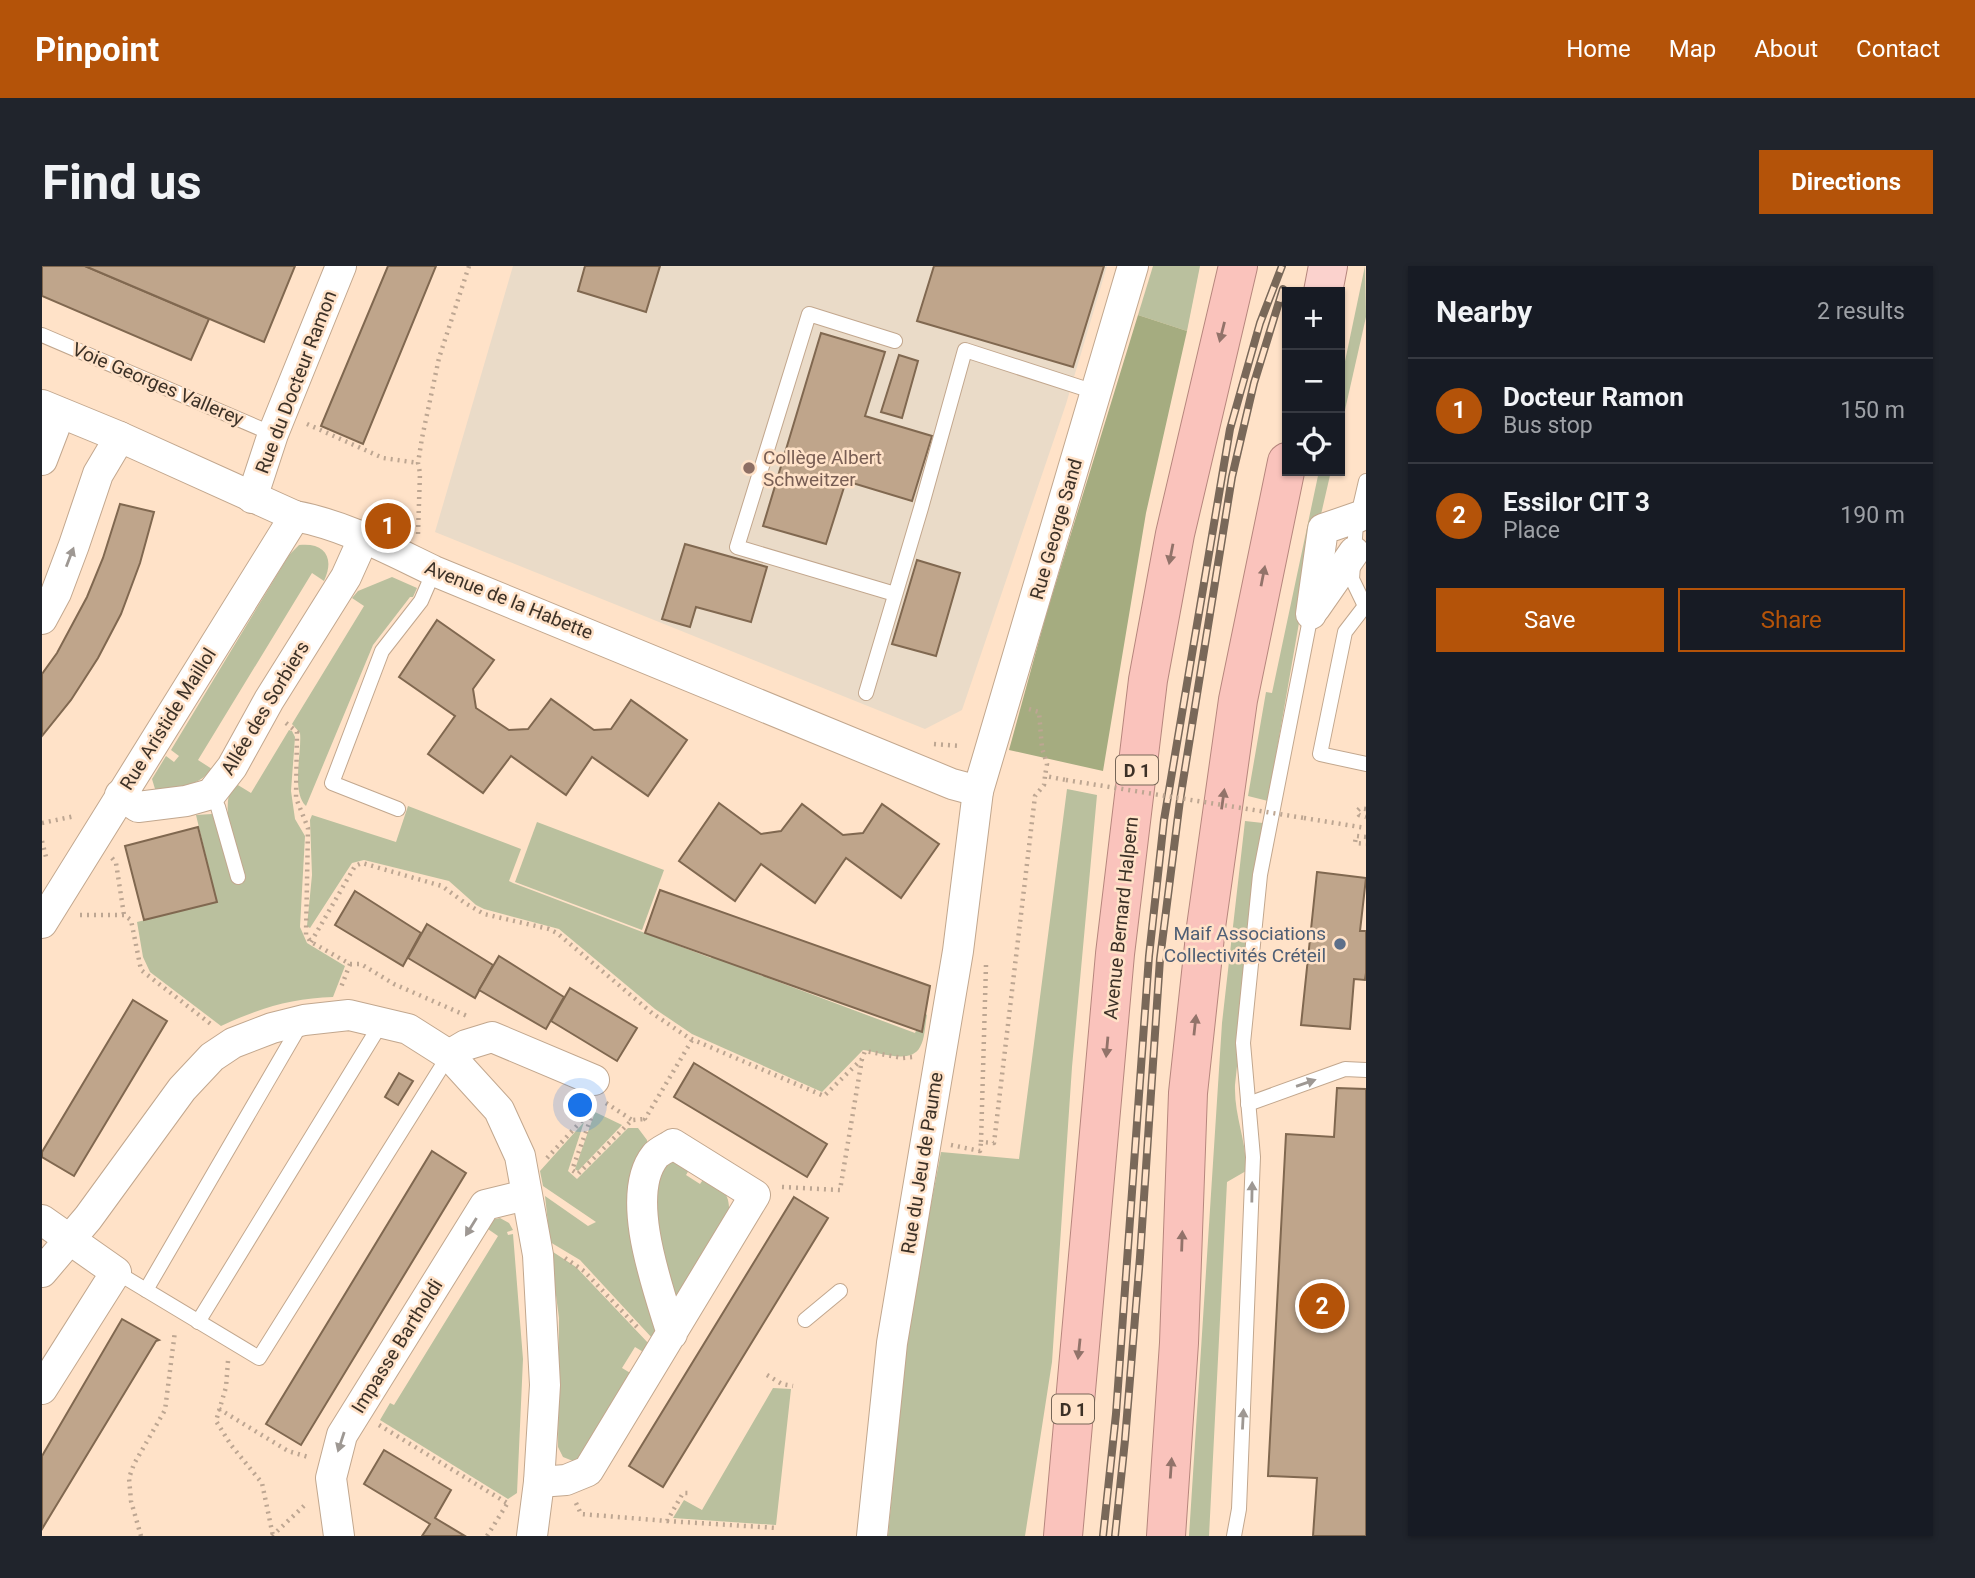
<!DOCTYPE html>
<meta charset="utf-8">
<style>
body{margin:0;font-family:Roboto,sans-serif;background:#20242c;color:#f1f3f6}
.controls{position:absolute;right:21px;top:21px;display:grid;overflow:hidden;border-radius:0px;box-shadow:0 2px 5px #0004}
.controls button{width:63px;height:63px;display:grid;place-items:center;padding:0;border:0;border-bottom:2px solid #363941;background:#171b24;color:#f1f3f6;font:35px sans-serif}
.you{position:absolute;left:539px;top:840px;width:24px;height:24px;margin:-18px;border:5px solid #fff;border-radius:50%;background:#1a73e8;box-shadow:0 0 0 10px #1a73e833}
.badge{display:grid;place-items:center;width:46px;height:46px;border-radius:50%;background:#b45309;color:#fff;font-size:23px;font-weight:700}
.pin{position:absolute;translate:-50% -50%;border:4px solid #fff;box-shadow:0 2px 7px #0006}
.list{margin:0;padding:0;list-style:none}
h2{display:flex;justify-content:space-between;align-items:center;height:91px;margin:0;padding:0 28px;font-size:30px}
h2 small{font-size:23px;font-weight:400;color:#9ea1a6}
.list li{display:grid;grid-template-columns:46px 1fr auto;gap:21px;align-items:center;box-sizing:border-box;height:105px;padding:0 28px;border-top:2px solid #363941}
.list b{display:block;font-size:26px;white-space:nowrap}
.list p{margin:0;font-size:23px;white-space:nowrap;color:#9ea1a6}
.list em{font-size:23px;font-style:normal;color:#9ea1a6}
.actions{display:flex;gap:14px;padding:21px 28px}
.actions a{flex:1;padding:16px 0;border:2px solid #b45309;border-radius:0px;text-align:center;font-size:24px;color:#b45309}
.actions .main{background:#b45309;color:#fff}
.icon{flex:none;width:38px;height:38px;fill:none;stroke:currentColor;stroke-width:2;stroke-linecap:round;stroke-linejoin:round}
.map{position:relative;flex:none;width:1324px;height:1270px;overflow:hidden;border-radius:0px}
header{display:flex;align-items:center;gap:42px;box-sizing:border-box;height:98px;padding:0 35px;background:#b45309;color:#fff}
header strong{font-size:33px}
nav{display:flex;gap:38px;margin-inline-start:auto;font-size:24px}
.intro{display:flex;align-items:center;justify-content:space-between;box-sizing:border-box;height:168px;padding:0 42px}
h1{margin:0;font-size:49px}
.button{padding:18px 32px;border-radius:0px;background:#b45309;color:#fff;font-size:24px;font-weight:700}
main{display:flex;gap:42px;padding:0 42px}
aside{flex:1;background:#171b24;border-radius:0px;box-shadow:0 2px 5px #0004}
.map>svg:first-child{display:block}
.education{fill:#eadbc8}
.green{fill:#bac09e}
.forest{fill:#a5ac80}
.building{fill:#bfa58b;stroke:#806850;stroke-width:2}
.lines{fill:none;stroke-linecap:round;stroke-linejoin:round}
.service-casing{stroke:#c2a78e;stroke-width:16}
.minor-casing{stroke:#c2a78e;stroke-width:32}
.primary-casing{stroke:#b6867d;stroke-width:40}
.trunk-casing{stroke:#b6867d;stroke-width:40}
.path{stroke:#bda692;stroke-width:4.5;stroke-dasharray:2 5;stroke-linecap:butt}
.service{stroke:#fff;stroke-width:14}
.minor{stroke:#fff;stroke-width:30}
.primary{stroke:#fbd2cd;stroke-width:38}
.trunk{stroke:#fac3bc;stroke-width:38}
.rail-casing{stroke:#796859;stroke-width:8}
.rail{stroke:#ffe2c8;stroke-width:5;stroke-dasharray:16;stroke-linecap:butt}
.path-bridge{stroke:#bda692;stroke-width:4.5;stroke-dasharray:2 5;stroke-linecap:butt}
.oneway{fill:#92736a}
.oneway2{fill:#9e9893}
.education-dot{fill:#8d6e63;stroke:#ffe2c8;stroke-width:2.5}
.service-dot{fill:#5c6f8a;stroke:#ffe2c8;stroke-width:2.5}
.labels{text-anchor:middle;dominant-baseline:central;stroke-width:5;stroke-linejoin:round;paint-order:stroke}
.shield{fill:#ffe2c8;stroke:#766657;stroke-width:2}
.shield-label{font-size:18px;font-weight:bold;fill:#3c3127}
.street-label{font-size:19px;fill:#3c3127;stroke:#ffe2c8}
.education-label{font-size:19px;fill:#785e54;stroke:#ffe2c8;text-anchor:start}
.service-label{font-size:19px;fill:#4e5e75;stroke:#ffe2c8;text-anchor:end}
</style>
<header>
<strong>Pinpoint</strong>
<nav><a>Home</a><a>Map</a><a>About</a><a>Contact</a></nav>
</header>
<div class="intro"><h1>Find us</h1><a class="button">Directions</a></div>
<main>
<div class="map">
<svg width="1324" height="1270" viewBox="0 0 1324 1270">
<rect width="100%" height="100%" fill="#ffe2c8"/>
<!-- education -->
<polygon class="education" points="471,0 1065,0 1024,138 920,444 883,463 393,266"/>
<!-- green -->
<g class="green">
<polygon points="1111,0 1158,0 1145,65 1096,49"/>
<polygon points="1323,0 1324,51 1298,166 1298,119"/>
<polygon points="1277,205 1289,205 1266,305 1226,535 1206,530 1224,426 1230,427"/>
<path d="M257 279C283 276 293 292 282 315L270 307 156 494 170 503C157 519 140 521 121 526L113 523 110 513 124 490 132 496 137 490 129 484 247 289Z"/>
<path d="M350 311 375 322 371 331H368L331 379 264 540C249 526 260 486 258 467L250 458 322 340 310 332 316 325Z"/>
<path d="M247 464 250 465 253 471 249 525 253 553 263 570 258 661 265 677 303 700 291 731C250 732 215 743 179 760L108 706 101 691 95 656 175 636 154 549 170 548 201 614C194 583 177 546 191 516L209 527Z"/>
<polygon points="1025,523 1055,529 1030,801 1010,1096 983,1270 846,1270 866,1059 899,886 977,893"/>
<path d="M366 540 479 583 467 615 471 617 669 692 677 672 722 688 715 708 873 767 882 746 885 749C883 759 883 773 878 781 869 799 836 786 821 784L780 826 650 768 613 743 517 663 442 643 434 639 407 615 322 594 310 597 268 662 265 660 270 609 268 554 270 549 354 576Z"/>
<path d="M1203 555 1221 557 1193 819C1192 851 1205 875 1204 905L1185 916 1167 1270H1147L1180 757Z"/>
<polygon points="495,556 622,604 600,664 473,616"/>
<polygon points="553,846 580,859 536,905 533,903"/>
<polygon points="542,856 526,905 535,913 586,862 596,862 605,874 617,1056 611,1073 538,994 508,976 503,930 546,960 554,956 501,920 498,905"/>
<path d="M629 895 650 899 644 909 658 918 665 908C677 919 688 927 687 944L629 1044 609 936 620 903Z"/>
<polygon points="458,952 467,957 471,964 465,966 466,969 471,968 481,1093 475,1227 466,1233 338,1154 348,1137 352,1139 456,970 443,961 449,954"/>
<polygon points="508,984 534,1001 608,1079 603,1087 593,1081 580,1102 590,1108 537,1192 531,1195 521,1191 516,1181 517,1052"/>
<polygon points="731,1122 749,1123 734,1259 631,1252 642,1234 660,1244"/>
</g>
<!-- forest -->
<polygon class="forest" points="1096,49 1145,65 1104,247 1061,505 967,484 1004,349"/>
<!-- building -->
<g class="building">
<polygon points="0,0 43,0 167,53 149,94 0,30"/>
<polygon points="43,0 253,0 222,76"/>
<polygon points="346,0 394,0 321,178 279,160"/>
<polygon points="543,0 618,0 604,46 536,25"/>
<polygon points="892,0 1062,0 1031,101 875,55"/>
<polygon points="779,67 843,86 823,150 890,170 870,235 804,215 784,278 721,260"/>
<polygon points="857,89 876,95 860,152 839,146"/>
<polygon points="78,238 112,246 98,297 79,348 56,392 29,434 0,470 0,408 15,387 45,331 61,292"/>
<polygon points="643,278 725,301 709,356 654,341 648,361 620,353"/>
<polygon points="875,294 918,307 894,390 850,378"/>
<polygon points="395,354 452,394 431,423 434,442 467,464 486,463 509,433 552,464 569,463 589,434 645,474 606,530 550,491 524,529 469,490 441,527 386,488 413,450 357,411"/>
<polygon points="677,537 719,568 739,565 760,538 801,569 821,567 840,538 897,578 859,632 804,592 773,637 719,598 693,635 637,595"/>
<polygon points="156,561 175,636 102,654 83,580"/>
<polygon points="1275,606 1324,612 1318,665 1324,665 1324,707 1323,714 1312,713 1308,763 1259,759"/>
<polygon points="618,624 888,720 880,766 603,667"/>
<polygon points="313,625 379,667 361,700 293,659"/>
<polygon points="385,658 451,699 433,732 366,692"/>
<polygon points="457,690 522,731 504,763 437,724"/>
<polygon points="528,722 595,762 575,795 509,755"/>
<polygon points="91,734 125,755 32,910 0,891 0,886"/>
<polygon points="652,797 785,878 765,911 632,831"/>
<polygon points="357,807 371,815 356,839 343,831"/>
<polygon points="1295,822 1324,823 1324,1270 1271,1270 1275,1212 1226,1210 1244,868 1292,871"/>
<polygon points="390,885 424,907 259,1179 224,1158"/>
<polygon points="752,931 786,952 621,1221 587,1200"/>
<polygon points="80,1053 117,1074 114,1075 0,1263 0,1190"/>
<polygon points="342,1184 409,1224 393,1252 423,1270 380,1270 388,1258 322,1218"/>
</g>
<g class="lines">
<defs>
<g id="service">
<polyline points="0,69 231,168"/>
<polyline points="853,75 767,48 695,281 853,328"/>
<polyline points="1324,215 1314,258 1310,313 1324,342"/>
<polyline points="1323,340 1303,366 1278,488 1324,498"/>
<polyline points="824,427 879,242 923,84 1053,126"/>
<polyline points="169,528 176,541 196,611"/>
<polyline points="356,543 290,517 340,385 379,335 392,305"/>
<polyline points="1206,838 1303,803 1324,804"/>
<polyline points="74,1006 217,1092 407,789"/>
<polyline points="104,1024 260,756"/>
<polyline points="763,1054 798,1025"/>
<polyline points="156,1056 340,756"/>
<polyline points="1192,1270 1197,1243 1211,891 1201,777 1218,609 1269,348"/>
</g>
<g id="minor">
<path d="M0 139 78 171 253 250C302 259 346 283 392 305L910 518 936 525"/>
<polyline points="0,194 18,147"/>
<polyline points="210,232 231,168 299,0"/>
<polyline points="1273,342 1312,286"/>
<polyline points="1269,348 1281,263 1316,251"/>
<polyline points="0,353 14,327 32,279 56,208 78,171"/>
<polyline points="78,529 96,541 144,535 169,528 190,501 227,434 304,311 322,271"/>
<polyline points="0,657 253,250"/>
<polyline points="407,789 424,779 450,771 552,814"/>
<polyline points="0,954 74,1006 0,1123"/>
<polyline points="0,1006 46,952 140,823 170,791 191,777 230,762 262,754 307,749 366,763 407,789 457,844 478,890 496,989 503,1119 497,1216 490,1270"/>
<path d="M497 1216 524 1214 546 1205 713 929 631 878C626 882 617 885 613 890 581 930 617 1025 630 1068"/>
<polyline points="297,1270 289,1212 300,1169 443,939 484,929"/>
<polyline points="830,1270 850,1077 916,685 936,525 1091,0"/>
</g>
<polyline id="primary" points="1281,26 1286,0"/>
<g id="trunk">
<polyline points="1021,1270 1073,688 1106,414 1133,268 1196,0"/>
<polyline points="1124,1270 1137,1077 1146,827 1164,661 1196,434 1245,196"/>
</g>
</defs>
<!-- service casing -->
<use href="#service" class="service-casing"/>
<!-- minor casing -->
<use href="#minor" class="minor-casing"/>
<!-- primary casing -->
<use href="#primary" class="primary-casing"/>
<!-- trunk casing -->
<use href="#trunk" class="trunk-casing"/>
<!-- path -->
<g class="path">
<polyline points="265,158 341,192 376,197"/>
<polyline points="376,268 378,207 376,197 380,172 397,92 427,0"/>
<polyline points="987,443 997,446 1000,482 1005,498 1003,510"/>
<polyline points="244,457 255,466 254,532 266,562 264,669 269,676 308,698 298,724"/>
<polyline points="892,478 919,480"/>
<polyline points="1324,543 1318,542 1315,545 1317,549 1324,551"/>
<polyline points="1262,552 1324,562"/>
<polyline points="0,557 33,550"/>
<polyline points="1324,571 1314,570 1313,577 1324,578"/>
<polyline points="0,575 5,595"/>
<polyline points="70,592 74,597 82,649"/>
<polyline points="38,649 82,649 89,654 99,704 170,759"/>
<polyline points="269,676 313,600 320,597 400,620 423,637 442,648 507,663 515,667 610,747 647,772 782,830 820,793 823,785 860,792 871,791"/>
<polyline points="308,698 319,698 352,718 425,750"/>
<polyline points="944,699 939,876 952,877 993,530 1002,519 1003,510 1024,514"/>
<polyline points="564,837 590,854"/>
<polyline points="604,854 603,853 650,774"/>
<polyline points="909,879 938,885 939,876"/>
<polyline points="505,892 544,850 549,852 530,904 536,908 590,854 603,853"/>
<polyline points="740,921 798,924 820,793"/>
<polyline points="523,992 542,1005 597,1063"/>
<polyline points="186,1095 184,1121 174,1155 189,1179 220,1217 231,1270"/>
<polyline points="725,1109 740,1118 751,1120"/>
<polyline points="177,1143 246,1185 266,1191"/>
<polyline points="337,1159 465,1237"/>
<polyline points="534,1237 539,1248 625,1255 641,1227 647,1227"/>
<polyline points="625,1255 735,1262"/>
<polyline points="99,1270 89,1235 87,1212 92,1198 123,1144 133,1065"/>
<polyline points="230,1270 265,1237"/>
<polyline points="445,1270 465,1238"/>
</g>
<!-- service -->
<use href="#service" class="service"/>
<!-- minor -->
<use href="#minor" class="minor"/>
<!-- primary -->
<use href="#primary" class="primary"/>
<!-- trunk -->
<use href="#trunk" class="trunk"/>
<defs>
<g id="rail">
<polyline points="1061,1270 1074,1148 1107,690 1122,554 1188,163 1218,57 1240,0"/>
<polyline points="1073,1270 1083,1174 1098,991 1118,693 1138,534 1190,211 1212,117 1241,23"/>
</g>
</defs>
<!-- rail casing -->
<use href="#rail" class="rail-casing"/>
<!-- rail -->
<use href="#rail" class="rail"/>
<!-- path-bridge -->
<polyline class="path-bridge" points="1024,514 1262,552"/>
</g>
<!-- one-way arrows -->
<defs><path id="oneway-solid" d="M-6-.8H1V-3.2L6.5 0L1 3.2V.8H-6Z" transform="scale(1.75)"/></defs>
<g class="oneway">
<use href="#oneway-solid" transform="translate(1180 66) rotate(104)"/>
<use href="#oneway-solid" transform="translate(1129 288) rotate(101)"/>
<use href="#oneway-solid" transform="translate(1221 310) rotate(-79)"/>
<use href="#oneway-solid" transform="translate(1181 533) rotate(-82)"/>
<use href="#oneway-solid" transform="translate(1153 759) rotate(-84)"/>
<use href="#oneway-solid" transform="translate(1065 781) rotate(95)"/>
<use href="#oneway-solid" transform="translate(1140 975) rotate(-88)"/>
<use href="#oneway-solid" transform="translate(1037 1083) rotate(96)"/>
<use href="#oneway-solid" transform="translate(1129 1202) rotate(-86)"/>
</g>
<g class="oneway2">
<use href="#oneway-solid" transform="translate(28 291) rotate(-69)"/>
<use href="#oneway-solid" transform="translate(1264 817) rotate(-19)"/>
<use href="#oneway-solid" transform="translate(1210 926) rotate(-89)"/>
<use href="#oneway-solid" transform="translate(429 961) rotate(122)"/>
<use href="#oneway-solid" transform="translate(1201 1153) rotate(-87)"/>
<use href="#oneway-solid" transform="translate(299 1176) rotate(108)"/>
</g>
<!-- markers -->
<circle class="education-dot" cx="707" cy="202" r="7"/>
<circle class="service-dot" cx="1298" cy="678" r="7"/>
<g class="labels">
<!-- shield labels -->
<g class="shield">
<rect x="1074" y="489.5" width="42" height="29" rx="5"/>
<rect x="1010" y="1128.5" width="42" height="29" rx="5"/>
</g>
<g class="shield-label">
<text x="1095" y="504">D 1</text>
<text x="1031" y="1143">D 1</text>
</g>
<!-- street labels -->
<g class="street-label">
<text transform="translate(254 116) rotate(-69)">Rue du Docteur Ramon</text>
<text transform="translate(116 118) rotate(23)">Voie Georges Vallerey</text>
<text transform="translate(1014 263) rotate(-74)">Rue George Sand</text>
<text transform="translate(467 334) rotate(22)">Avenue de la Habette</text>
<text transform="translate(223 442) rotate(-59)">Allée des Sorbiers</text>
<text transform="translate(126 453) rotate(-58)">Rue Aristide Maillol</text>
<text transform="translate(1079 652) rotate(-84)">Avenue Bernard Halpern</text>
<text transform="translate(880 897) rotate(-81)">Rue du Jeu de Paume</text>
<text transform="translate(355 1080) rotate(-58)">Impasse Bartholdi</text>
</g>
<!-- education labels -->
<g class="education-label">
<text x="721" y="191">Collège Albert<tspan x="721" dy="22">Schweitzer</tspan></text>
</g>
<!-- service labels -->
<g class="service-label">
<text x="1284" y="667">Maif Associations<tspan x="1284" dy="22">Collectivités Créteil</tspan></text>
</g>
</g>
</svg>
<div class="controls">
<button>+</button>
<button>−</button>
<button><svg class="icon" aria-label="locate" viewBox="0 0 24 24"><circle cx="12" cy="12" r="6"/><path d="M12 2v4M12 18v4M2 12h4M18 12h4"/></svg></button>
</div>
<div class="you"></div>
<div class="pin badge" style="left:346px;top:260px">1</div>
<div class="pin badge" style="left:1280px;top:1040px">2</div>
</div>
<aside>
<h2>Nearby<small>2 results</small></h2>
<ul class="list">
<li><span class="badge">1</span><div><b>Docteur Ramon</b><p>Bus stop</p></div><em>150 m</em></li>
<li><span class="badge">2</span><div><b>Essilor CIT 3</b><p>Place</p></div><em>190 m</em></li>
</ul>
<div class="actions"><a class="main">Save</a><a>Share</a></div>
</aside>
</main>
